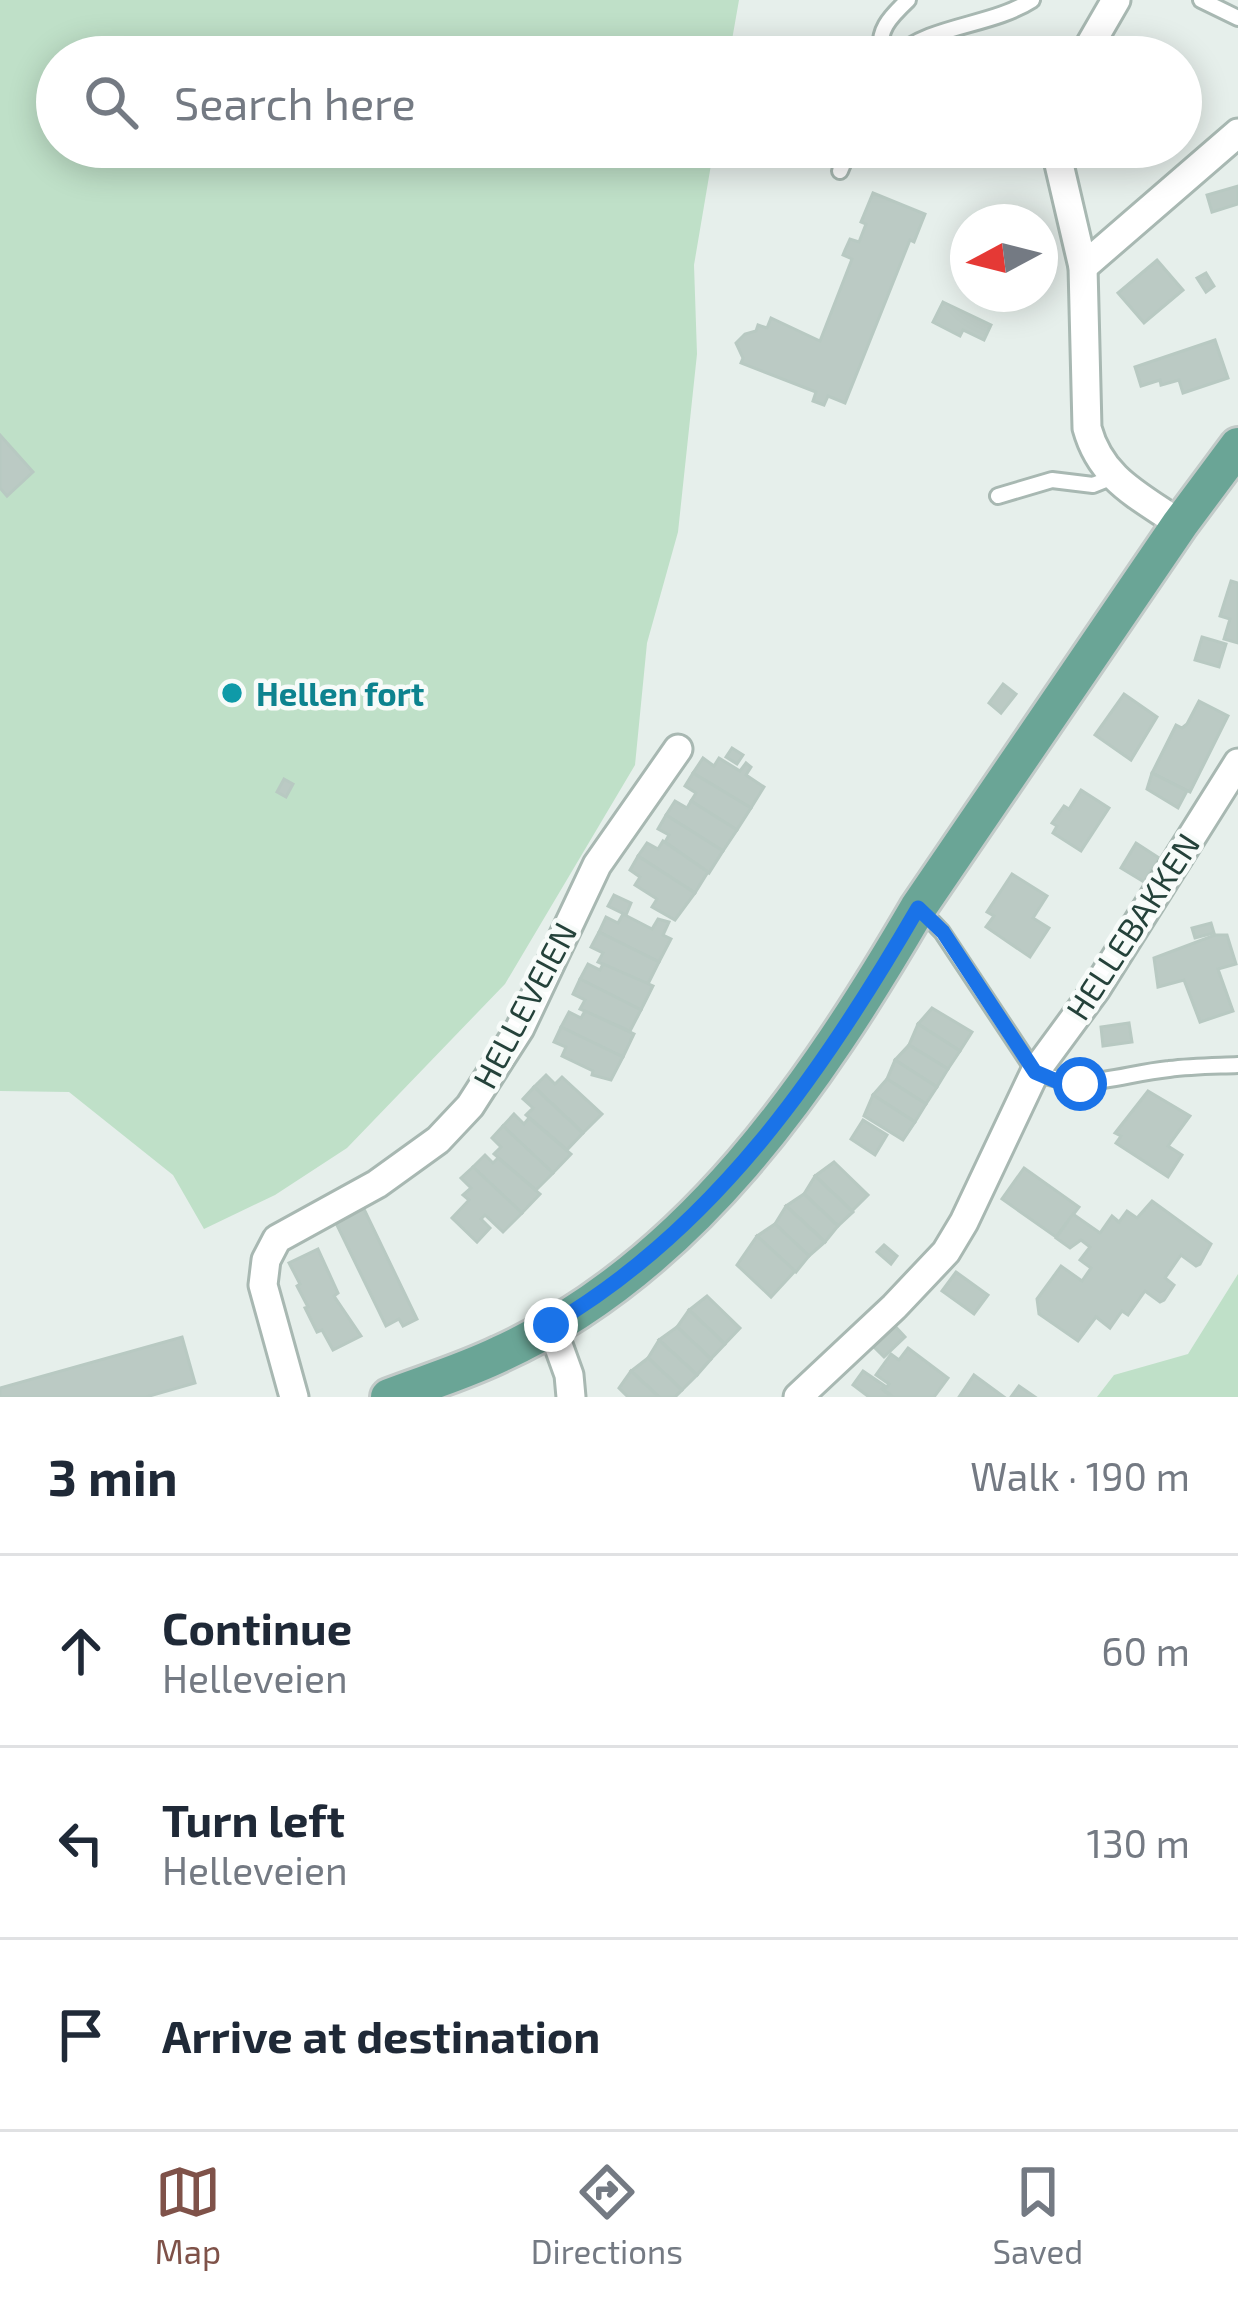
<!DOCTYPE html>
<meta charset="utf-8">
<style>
body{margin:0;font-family:"Exo 2",sans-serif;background:#f2f2f3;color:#1f2937}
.compass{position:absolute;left:950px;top:204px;width:108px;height:108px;border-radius:50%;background:#fff;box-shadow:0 6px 30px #0003;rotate:263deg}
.stop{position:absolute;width:36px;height:36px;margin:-27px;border:9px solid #1a73e8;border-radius:50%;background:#fff}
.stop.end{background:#1a73e8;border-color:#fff;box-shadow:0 3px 12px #0008}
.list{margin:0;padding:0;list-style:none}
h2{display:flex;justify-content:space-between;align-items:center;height:156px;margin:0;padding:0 48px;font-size:51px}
h2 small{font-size:39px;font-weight:400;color:#747a83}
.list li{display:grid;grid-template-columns:78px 1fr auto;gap:36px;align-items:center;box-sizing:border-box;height:192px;padding:0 48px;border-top:3px solid #e0e1e3}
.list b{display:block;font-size:45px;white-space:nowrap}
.list p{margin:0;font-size:39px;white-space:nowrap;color:#747a83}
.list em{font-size:39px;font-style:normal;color:#747a83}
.icon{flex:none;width:66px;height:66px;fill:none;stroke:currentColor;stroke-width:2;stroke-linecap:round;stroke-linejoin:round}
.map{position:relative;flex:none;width:1238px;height:1397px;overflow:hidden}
.search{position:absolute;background:#fff;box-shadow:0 6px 30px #0003;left:36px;right:36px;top:36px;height:132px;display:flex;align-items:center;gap:30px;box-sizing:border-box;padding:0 42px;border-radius:66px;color:#747a83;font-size:45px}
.sheet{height:732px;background:#fff}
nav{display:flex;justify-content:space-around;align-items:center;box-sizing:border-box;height:168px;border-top:3px solid #e0e1e3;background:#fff;font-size:33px;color:#747a83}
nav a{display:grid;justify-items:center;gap:6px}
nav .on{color:#7f5249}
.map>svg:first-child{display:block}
.green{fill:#bfe0c8}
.building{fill:#bbcac4;stroke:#b8c9c2;stroke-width:3}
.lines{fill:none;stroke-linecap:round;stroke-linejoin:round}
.lane-casing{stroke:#a8b8b2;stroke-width:20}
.street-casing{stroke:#a8b8b2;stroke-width:33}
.primary-casing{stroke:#c2cac8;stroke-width:42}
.lane{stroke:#fff;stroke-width:14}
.street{stroke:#fff;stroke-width:27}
.primary{stroke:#6aa596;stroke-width:36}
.route{stroke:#1a73e8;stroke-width:15}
.culture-dot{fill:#0f9aa8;stroke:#f7fbf9;stroke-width:4.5}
.labels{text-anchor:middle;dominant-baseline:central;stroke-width:9;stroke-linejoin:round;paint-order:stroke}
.culture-label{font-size:33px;font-weight:bold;fill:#0d838f;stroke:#f7fbf9;text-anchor:start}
.street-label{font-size:33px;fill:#24423a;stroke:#f7fbf9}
</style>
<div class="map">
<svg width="1238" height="1397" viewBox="0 0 1238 1397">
<rect width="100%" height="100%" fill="#e6efeb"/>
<!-- green -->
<g class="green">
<polygon points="0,0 739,0 729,57 57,57 57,147 714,147 694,265 697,354 678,532 647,643 635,765 505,984 347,1148 275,1195 204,1229 173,1175 69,1092 0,1091"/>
<polygon points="1238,1274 1238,1397 1097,1397 1114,1375 1188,1354"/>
</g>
<!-- building -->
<g class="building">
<polygon points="1238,186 1238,204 1212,212 1207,195"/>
<polygon points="873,193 925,214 914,242 910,240 845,403 828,396 824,405 813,401 816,392 741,363 743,358 736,343 745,334 756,331 758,325 767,328 771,318 820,341 852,259 843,255 845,250 850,239 859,242 866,224 861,222"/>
<polygon points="1157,260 1183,290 1144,323 1118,293"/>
<polygon points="1206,273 1214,286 1206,292 1197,278"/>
<polygon points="943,302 991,325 984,340 963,330 960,336 933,322"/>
<polygon points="1215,340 1228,378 1183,393 1179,380 1161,385 1160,380 1141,386 1135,367"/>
<polygon points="0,435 33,472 7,496 0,488"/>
<polygon points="1231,581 1238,583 1238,643 1224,639 1230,619 1220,616"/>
<polygon points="1202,637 1226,644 1219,667 1195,660"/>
<polygon points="1003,684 1016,694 1001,713 989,703"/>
<polygon points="1124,694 1157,717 1131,760 1095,735"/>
<polygon points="1199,701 1228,716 1190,792 1152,773 1176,725 1182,728 1187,724"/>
<polygon points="732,748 743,755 737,764 726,757"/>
<polygon points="703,758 714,766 719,758 740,771 746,763 751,767 746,775 764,787 751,808 693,773"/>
<polygon points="693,773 751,808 737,830 691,801 696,793 685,786"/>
<polygon points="1152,773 1187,791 1178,808 1147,789"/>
<polygon points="284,779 293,784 286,797 277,792"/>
<polygon points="1081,790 1109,808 1081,851 1053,833 1057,826 1052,823 1064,806 1069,809"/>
<polygon points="675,801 687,808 691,801 737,830 723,851 666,815"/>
<polygon points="666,815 723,851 709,873 665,842 669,835 658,829"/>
<polygon points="663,841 708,872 695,893 638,856 647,843 658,849"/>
<polygon points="1136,843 1159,858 1144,882 1121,868"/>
<polygon points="638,856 695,893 675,920 652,907 657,899 635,885 640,877 630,870"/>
<polygon points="1012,874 1047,896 1033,918 1049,928 1030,957 986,927 994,916 987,912"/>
<polygon points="614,895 631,903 626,915 608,906"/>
<polygon points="623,914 652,929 658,919 669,922 663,935 671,939 659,962 599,932 606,917 618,923"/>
<polygon points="1211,923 1214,933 1195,938 1192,928"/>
<polygon points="599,932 659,962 648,984 598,962 603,953 591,947"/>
<polygon points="1215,935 1227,935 1236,964 1218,969 1233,1011 1200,1022 1184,980 1158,987 1154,958"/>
<polygon points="588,964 600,970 603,964 653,986 641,1010 580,979"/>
<polygon points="580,979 641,1010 630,1031 580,1009 585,1000 573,994"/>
<polygon points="932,1008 972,1032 960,1051 918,1024"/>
<polygon points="585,1011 634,1034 623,1057 561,1027 569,1012 581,1018"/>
<polygon points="1129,1023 1132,1042 1103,1046 1101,1027"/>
<polygon points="918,1024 960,1051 948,1069 909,1045"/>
<polygon points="561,1027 623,1057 611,1080 592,1075 593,1071 562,1056 566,1047 554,1042"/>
<polygon points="909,1045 948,1069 937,1087 895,1060"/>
<polygon points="895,1060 937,1087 926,1104 887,1079"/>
<polygon points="546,1075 555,1084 562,1077 602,1114 583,1133 534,1087"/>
<polygon points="887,1079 926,1104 915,1122 873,1095"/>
<polygon points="534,1087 583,1133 567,1150 526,1115 533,1108 523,1099"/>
<polygon points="1148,1091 1190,1116 1168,1146 1182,1155 1168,1177 1116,1143 1121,1136 1115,1133"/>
<polygon points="873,1095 915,1122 903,1140 864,1116"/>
<polygon points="514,1114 524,1124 529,1118 571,1154 553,1173 503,1126"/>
<polygon points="863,1120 887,1135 875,1155 851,1139"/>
<polygon points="503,1126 553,1173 536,1190 494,1154 501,1147 492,1138"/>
<polygon points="485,1155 493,1163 498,1158 540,1194 522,1213 473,1167"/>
<polygon points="834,1162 868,1195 852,1211 815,1176"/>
<polygon points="473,1167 522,1213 503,1232 485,1215 481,1219 490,1228 477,1242 452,1218 469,1200 463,1195 471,1188 461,1178"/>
<polygon points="1024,1168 1079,1207 1056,1237 1002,1199"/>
<polygon points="815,1176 853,1212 838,1226 804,1194"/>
<polygon points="804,1194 838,1226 825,1242 786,1206"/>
<polygon points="1152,1201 1211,1244 1200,1264 1196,1266 1181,1255 1165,1278 1174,1285 1164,1300 1160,1302 1145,1291 1128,1315 1122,1311 1110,1328 1096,1317 1078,1341 1039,1314 1037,1299 1061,1266 1082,1281 1091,1268 1080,1260 1090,1247 1081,1240 1070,1248 1056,1238 1073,1214 1100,1233 1112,1216 1119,1222 1127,1211 1137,1218"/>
<polygon points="362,1205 417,1319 403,1326 399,1319 386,1326 334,1219"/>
<polygon points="786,1206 825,1242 809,1256 775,1224"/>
<polygon points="775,1224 809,1256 796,1272 757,1236"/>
<polygon points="757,1236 795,1271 771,1297 737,1265"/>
<polygon points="884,1245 897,1256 891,1264 877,1252"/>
<polygon points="318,1249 338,1293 334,1296 361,1336 333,1350 322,1330 317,1332 305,1308 308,1307 297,1286 300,1284 289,1263"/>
<polygon points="956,1272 988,1295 974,1314 942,1291"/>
<polygon points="707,1296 740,1328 725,1344 689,1310"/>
<polygon points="689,1310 725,1344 711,1359 677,1327"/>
<polygon points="893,1324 905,1337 884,1357 872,1345"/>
<polygon points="677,1327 711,1359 697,1375 659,1340"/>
<polygon points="182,1337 195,1383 146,1397 0,1397 0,1388"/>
<polygon points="659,1340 697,1375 682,1390 648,1358"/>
<polygon points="908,1348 948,1378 934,1397 893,1397 884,1390 889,1384 876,1375 891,1354 899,1360"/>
<polygon points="648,1358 682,1390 675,1397 659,1397 631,1371"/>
<polygon points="631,1371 659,1397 628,1397 619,1388"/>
<polygon points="863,1371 885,1386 882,1389 892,1397 869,1397 853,1385"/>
<polygon points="974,1375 1004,1397 959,1397"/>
<polygon points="1019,1386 1035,1397 1011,1397"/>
</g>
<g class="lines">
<defs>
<g id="lane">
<polyline points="1201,0 1238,18"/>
<path d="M881 57C877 30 889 18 908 0"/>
<path d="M895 57C932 24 990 27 1032 0"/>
<polyline points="840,171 850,147"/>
<polyline points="998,496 1052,480 1093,485 1113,477"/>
<path d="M922 911 942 932 1035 1072C1085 1093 1119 1074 1169 1069 1192 1066 1215 1066 1238 1065"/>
</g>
<g id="street">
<polyline points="1083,57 1116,0"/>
<path d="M1055 147 1083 267 1087 428C1101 479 1138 495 1180 524"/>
<polyline points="1083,267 1238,133"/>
<polyline points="551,1325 569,1375 571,1397"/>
<polyline points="294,1397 263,1285 266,1260 277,1239 377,1184 438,1140 470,1106 520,1028 597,865 678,749"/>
<polyline points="798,1397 894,1307 946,1252 964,1222 1035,1072 1096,989 1238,763"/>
</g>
<path id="primary" d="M389 1397C426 1383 465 1371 500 1354 691 1267 816 1083 918 908L1180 524 1238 446"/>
</defs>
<!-- lane casing -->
<use href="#lane" class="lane-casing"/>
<!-- street casing -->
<use href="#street" class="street-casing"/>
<!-- primary casing -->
<use href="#primary" class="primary-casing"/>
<!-- lane -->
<use href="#lane" class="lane"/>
<!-- street -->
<use href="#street" class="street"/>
<!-- primary -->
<use href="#primary" class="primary"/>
</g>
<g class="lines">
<!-- route -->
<path class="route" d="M551 1325C716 1228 824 1070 918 908L943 932 1035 1072 1061 1083 1080 1084"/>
</g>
<!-- markers -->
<circle class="culture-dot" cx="232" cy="693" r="12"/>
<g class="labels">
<!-- culture labels -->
<g class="culture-label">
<text x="256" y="693">Hellen fort</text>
</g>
<!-- street labels -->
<g class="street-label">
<text transform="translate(1132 926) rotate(-57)">HELLEBAKKEN</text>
<text transform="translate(524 1005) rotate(-62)">HELLEVEIEN</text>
</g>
</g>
</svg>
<svg class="compass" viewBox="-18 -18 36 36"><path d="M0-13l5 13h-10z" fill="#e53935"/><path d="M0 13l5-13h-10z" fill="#747a83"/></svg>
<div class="stop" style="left:1080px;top:1084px"></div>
<div class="stop end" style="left:551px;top:1325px"></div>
<div class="search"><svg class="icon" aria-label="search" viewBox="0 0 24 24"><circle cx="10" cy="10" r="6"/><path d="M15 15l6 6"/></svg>Search here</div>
</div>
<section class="sheet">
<h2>3 min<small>Walk · 190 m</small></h2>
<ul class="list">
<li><svg class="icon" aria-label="ahead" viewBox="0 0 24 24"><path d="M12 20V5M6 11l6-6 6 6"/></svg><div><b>Continue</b><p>Helleveien</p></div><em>60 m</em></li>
<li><svg class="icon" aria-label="left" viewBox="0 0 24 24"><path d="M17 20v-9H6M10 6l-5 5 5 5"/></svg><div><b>Turn left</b><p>Helleveien</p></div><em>130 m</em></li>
<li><svg class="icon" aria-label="arrive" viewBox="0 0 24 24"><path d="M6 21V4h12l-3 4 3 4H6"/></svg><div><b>Arrive at destination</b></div></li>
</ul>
</section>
<nav>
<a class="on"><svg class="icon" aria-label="map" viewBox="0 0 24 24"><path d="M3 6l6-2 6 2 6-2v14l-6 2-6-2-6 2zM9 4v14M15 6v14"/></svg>Map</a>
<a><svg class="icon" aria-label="directions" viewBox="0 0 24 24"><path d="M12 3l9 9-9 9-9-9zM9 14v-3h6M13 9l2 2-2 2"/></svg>Directions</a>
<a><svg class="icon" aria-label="saved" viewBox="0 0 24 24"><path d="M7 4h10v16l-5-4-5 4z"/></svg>Saved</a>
</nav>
